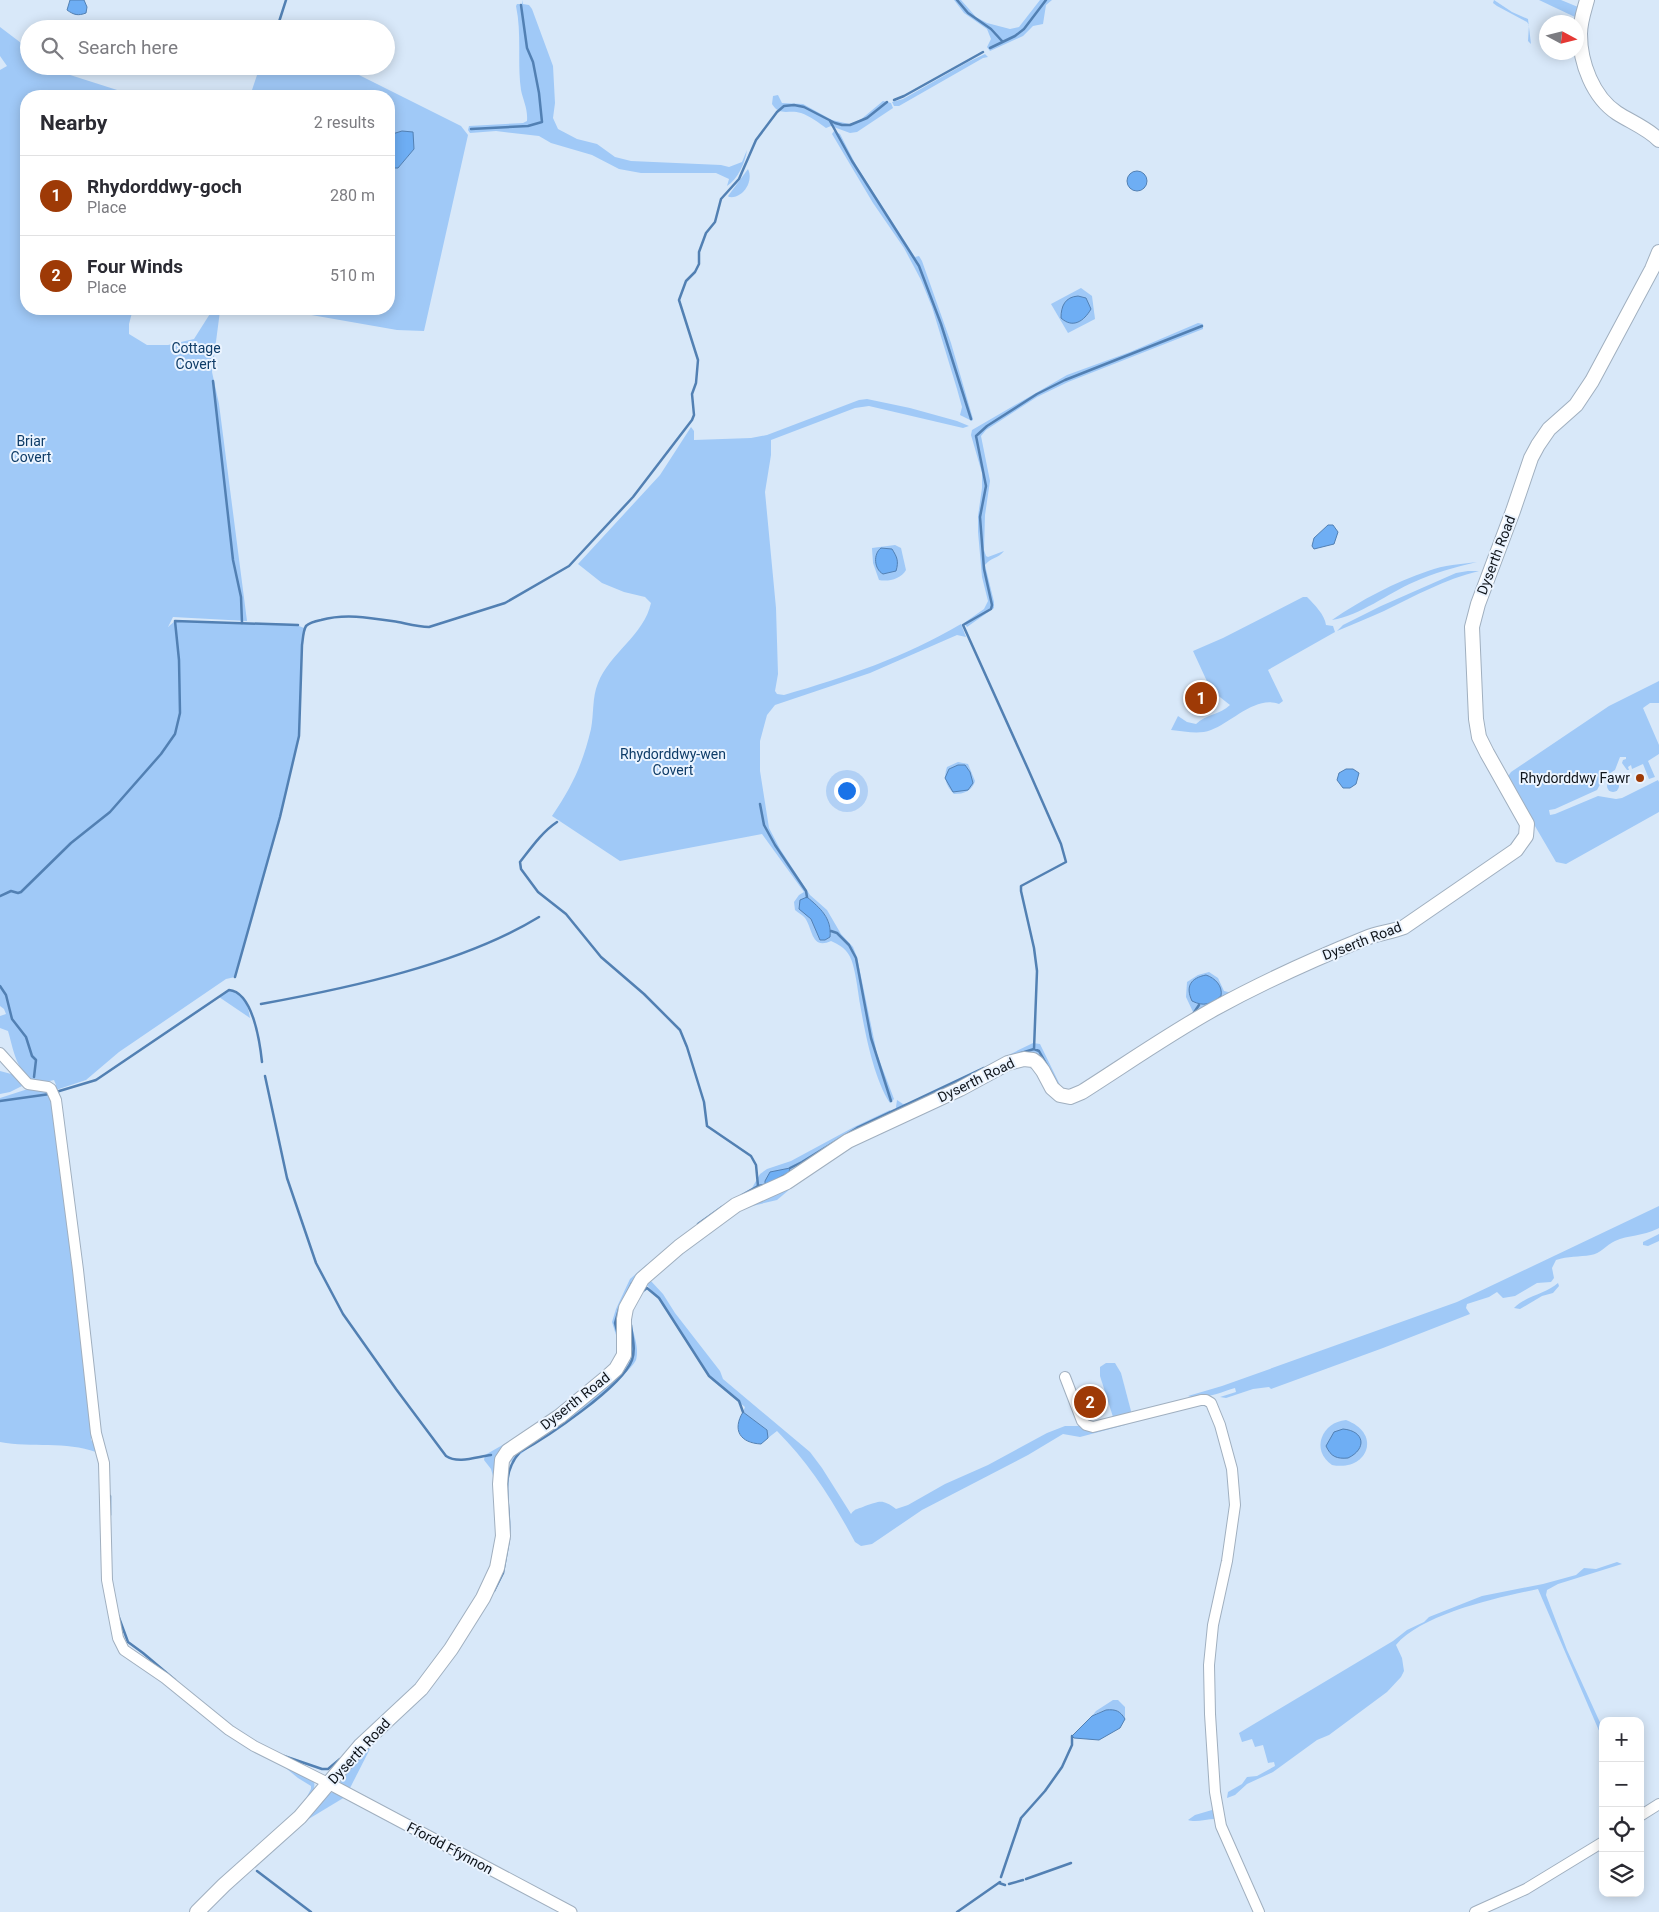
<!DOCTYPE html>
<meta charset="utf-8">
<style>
body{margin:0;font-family:Roboto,sans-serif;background:#f2f2f3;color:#2b2b33}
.controls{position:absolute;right:15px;bottom:15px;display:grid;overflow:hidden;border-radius:10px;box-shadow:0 2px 12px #0003}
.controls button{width:45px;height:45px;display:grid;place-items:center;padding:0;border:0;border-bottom:1px solid #e1e1e2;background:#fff;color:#2b2b33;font:25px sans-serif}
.compass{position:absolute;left:1539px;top:15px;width:45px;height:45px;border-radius:50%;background:#fff;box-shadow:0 2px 12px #0003;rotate:97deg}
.you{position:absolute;left:846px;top:790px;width:18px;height:18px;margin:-12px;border:4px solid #fff;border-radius:50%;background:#1a73e8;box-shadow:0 0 0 8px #1a73e833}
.badge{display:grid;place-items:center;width:32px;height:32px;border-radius:50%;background:#9e3a06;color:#fff;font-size:16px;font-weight:700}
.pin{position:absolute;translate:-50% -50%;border:2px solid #fff;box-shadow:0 1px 5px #0006}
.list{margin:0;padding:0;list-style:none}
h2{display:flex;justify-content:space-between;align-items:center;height:65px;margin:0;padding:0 20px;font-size:21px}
h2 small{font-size:16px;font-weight:400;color:#7c7c81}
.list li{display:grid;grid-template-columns:32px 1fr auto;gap:15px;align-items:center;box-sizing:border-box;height:80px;padding:0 20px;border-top:1px solid #e1e1e2}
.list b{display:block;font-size:19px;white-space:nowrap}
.list p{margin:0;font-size:16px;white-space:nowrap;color:#7c7c81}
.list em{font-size:16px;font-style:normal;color:#7c7c81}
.icon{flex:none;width:28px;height:28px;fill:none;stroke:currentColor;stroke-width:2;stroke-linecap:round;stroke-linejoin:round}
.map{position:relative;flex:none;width:1659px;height:1912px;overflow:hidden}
.search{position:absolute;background:#fff;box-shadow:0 2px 12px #0003;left:20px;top:20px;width:375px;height:55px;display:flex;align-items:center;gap:12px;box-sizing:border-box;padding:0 18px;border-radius:28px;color:#7c7c81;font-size:19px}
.panel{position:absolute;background:#fff;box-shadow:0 2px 12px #0003;left:20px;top:90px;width:375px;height:225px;border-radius:20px}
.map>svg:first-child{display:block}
.green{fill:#a0c9f7}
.water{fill:#6eaef4;stroke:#5280b3}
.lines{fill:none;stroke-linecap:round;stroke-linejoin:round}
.stream{stroke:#5280b3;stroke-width:2.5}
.minor-casing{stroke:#a0afbf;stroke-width:12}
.tertiary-casing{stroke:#a0afbf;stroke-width:13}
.secondary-casing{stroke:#a0afbf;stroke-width:16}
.minor{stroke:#fff;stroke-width:10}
.tertiary{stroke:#fff;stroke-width:11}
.secondary{stroke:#fff;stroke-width:14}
.poi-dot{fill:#9e3a06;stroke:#ebf4ff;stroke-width:2}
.labels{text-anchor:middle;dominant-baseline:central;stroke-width:4;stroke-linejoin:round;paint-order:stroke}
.park-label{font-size:14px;fill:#0e3c68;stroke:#ebf4ff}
.street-label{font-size:14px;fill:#10151b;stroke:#ebf4ff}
.poi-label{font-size:14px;fill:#10151b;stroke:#ebf4ff;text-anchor:end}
</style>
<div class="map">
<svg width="1659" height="1912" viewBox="0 0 1659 1912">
<rect width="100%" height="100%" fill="#d8e8f9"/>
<!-- green -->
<g class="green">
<path d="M523 0V4L529 5 532 9 553 66 555 103 553 118 558 129 577 139 597 144 615 157 631 161 721 165 729 167 742 162 747 150C745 163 738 179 727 186L729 179 716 173H641L619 169 592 155 551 143 539 136 496 131 470 133 468 130 469 126 523 123 527 121C528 109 523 100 521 90 517 62 522 34 516 6L517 4H522Z"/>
<polygon points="954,0 961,0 976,17 987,23 1010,29 1019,27 1040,0 1052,0 1046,5 1043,24 1033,26 1023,36 990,51 987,47 991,39 987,29 964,13"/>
<polygon points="1494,0 1512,12 1528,19 1531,44 1528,41 1529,25 1527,22 1497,6 1493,3"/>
<polygon points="1539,0 1561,0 1578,7 1575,17"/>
<path d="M0 27 29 49V66H55L67 74 136 96H26V309H133L129 324V334L147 345H168L194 339 213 309H224L220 311 212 372 219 404 247 621 173 617 168 627 175 621 294 624 304 628 307 626 303 636 302 645 299 736 280 817 235 977 226 979 119 1052 86 1080 56 1090 54 1088 56 1085 54 1080 36 1084C15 1068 15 1055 8 1031L0 1028V1016L6 1014 4 1009 0 1006V70L7 66 0 56Z"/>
<polygon points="985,54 988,57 983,58 899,106 894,106 892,102 903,99 968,62"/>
<polygon points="260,66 341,66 461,126 468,135 424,331 397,330 277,309 389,309 389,168 398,168 414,149 402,131 389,135 389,96 250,96"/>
<path d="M778 95 782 103 803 104 832 120 849 124 859 121 883 101 891 103 893 108 857 132 850 133 831 126 826 128C819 123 810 116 801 113 789 109 780 117 772 104L773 96Z"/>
<polygon points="834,131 840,134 856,165 915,257 919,256 922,261 951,343 973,419 972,421 960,415 962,407 957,389 932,307 921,280 904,248 873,203 832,134"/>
<path d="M748 169C754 181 743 199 729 197L728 196Z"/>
<polygon points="1081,288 1092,296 1095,319 1068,333 1051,304"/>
<path d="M1198 323 1203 324V329L1068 382 1037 397 986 430 981 436 990 481 985 515 984 550 986 556 988 557 1004 551C999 558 990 558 985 565L994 602V608L967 627 964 623 984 609 988 601 982 577 978 532V516L982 488V473L971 435 972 430 1067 375 1130 352Z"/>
<path d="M867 399 910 408 957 421 969 426 963 428 869 406 855 408 771 440V455L765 492 776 608 778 674 775 691 777 694 784 695C846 677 905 657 961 624L966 637 957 635 870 673 775 705 767 715 760 741V771L769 828 780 849 810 895 827 910 841 934 853 947 857 957 877 1054 894 1099 890 1103C874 1079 865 1033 860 1004 858 992 855 964 849 955 845 948 838 944 831 941 811 950 813 929 805 918 803 915 798 913 795 910L794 902 799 895 804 892 762 834 620 861 552 816C572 787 583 763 591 729 594 714 592 697 598 683 610 653 644 635 651 603L645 597 624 592 602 583 578 564 660 475 691 427 694 431V440L751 438 767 435 859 400Z"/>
<path d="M895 545 901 548 906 570C901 579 888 582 879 580L873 563 872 548Z"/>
<path d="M1477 562C1455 567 1434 573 1414 582 1387 594 1361 615 1332 620 1361 600 1395 582 1428 571 1444 565 1461 564 1477 562Z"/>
<path d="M1468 571H1479C1445 579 1415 596 1384 611 1369 618 1353 624 1337 631L1343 625 1381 606 1456 573Z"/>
<path d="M1303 597H1307C1314 604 1325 615 1326 625L1333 626 1335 632 1268 670 1283 701 1279 704C1256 695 1232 722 1211 730 1198 735 1185 731 1171 730L1178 716 1187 722 1196 724C1206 714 1220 715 1230 705L1211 690 1193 651 1223 638Z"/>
<polygon points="1659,681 1659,703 1650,703 1643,708 1659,745 1659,754 1648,761 1655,777 1649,779 1643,764 1632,769 1631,765 1628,767 1629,770 1627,770 1622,763 1623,760 1626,759 1626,757 1620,757 1615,770 1604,777 1597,790 1555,809 1549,810 1550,815 1555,814 1598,796 1616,799 1622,798 1658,780 1659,782 1659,812 1566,864 1556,862 1507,778 1511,772 1609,706"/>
<path d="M958 762 968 764 975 781C972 791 964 794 954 794 946 786 943 778 947 767Z"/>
<circle cx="1613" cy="786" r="6"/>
<polygon points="1209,972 1218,978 1224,991 1232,993 1194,1014 1186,997 1187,982 1198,975"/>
<path d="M229 990C244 991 248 1006 250 1018L219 997Z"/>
<polygon points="1033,1043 1040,1044 1061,1087 1069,1092 1059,1089 1037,1057 898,1111 896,1107 897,1100 903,1104 911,1103"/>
<polygon points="0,1071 15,1075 22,1086 10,1092 0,1094"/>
<path d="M31 1088 48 1092 53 1104 92 1435 91 1436V1440L94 1443 96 1452C66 1441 32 1448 0 1442V1098Z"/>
<polygon points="890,1110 892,1114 798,1169 635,1284 620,1348 612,1322 616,1309 630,1279 645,1266 721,1206 752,1188 760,1174 767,1169 791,1161 854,1127"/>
<polygon points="809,1173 777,1200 748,1207"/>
<path d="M1659 1206V1228L1657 1229C1643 1236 1628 1235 1615 1241 1606 1245 1600 1254 1591 1255 1579 1257 1568 1256 1556 1260L1552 1268 1554 1278 1551 1282 1537 1283 1515 1296 1503 1298 1497 1292 1489 1297 1467 1304 1466 1308 1470 1314 1383 1348 1271 1389 1269 1387 1253 1389 1226 1398 1220 1397 1236 1392 1235 1388C1221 1392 1202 1401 1188 1396L1222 1386 1457 1302Z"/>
<polygon points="1659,1234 1659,1241 1648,1246 1643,1245 1643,1242"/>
<path d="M650 1280 663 1294 675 1313 720 1371 723 1379 810 1452 822 1468 851 1514C855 1508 859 1509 865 1506 881 1501 882 1499 896 1509L908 1505 945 1484 988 1465 1047 1433 1065 1426H1078L1080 1424 1098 1430 1129 1424 1080 1437 1063 1434 1028 1455 922 1510 872 1544 861 1546 855 1542C833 1501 810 1464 777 1431L768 1438 767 1430 743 1412 745 1407 713 1381 665 1306 647 1285Z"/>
<path d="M1558 1283 1559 1286 1553 1293 1542 1296 1520 1309 1514 1308C1525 1296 1546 1294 1558 1283Z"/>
<path d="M630 1318C632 1330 640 1348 636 1360 633 1366 626 1372 621 1377 589 1412 546 1432 511 1462L512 1457 518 1450 608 1384Z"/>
<polygon points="1106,1363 1115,1363 1121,1373 1131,1411 1130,1416 1113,1417 1100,1376 1100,1367"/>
<path d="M1346 1420C1383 1434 1367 1472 1332 1465 1310 1450 1322 1422 1346 1420Z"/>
<polygon points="520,1435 497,1490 491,1469 484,1460 485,1455"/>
<path d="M1617 1562 1622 1564 1558 1584 1547 1590 1546 1595 1567 1650 1603 1729V1740L1538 1589C1499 1597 1421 1614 1396 1645L1402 1658 1404 1671 1401 1677 1387 1692 1329 1735 1317 1740 1273 1772 1247 1784 1235 1795 1227 1798 1228 1792 1242 1784 1247 1777 1257 1776 1275 1766 1274 1762 1268 1763 1263 1745 1255 1747 1252 1739 1242 1742 1239 1733 1393 1641 1407 1630 1424 1622 1429 1617 1482 1596 1543 1584 1576 1575 1584 1568 1596 1569Z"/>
<path d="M1113 1700H1118L1125 1707V1719C1117 1706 1104 1709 1092 1716L1096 1711Z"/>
<polygon points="375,1739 349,1790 341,1784 340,1778"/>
<path d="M282 1765 314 1781C316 1792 310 1796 303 1804L311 1789V1786L298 1778Z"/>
<polygon points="328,1792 336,1793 345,1797 292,1829"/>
<path d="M1212 1810 1215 1811V1819C1207 1819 1195 1823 1188 1820L1195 1815Z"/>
</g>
<!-- water -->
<g class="water">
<path d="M70 0H84L87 7 86 13C78 16 74 15 67 10Z"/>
<polygon points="402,131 413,132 414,149 398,168 389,168 389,135"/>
<circle cx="1137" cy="181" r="10"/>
<path d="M1078 296 1086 298 1091 309C1084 321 1073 329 1061 318 1061 306 1065 297 1078 296Z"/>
<polygon points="1328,525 1333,525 1338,532 1334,544 1314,549 1312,546 1314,538"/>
<path d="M881 548 892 549C897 557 899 561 896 571L883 574C874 569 873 554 881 548Z"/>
<polygon points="958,765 965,765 970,772 973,783 968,790 953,792 945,778 949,769"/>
<polygon points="1346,769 1353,769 1359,773 1356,784 1350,788 1343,788 1337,780 1339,773"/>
<path d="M807 897C820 908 832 918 830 937L825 940H820L811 919 799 909 800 900Z"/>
<path d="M1206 975C1215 978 1223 986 1221 996 1211 1004 1204 1007 1192 1001 1185 986 1191 978 1206 975Z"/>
<polygon points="790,1168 789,1172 765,1185 765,1181 770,1172"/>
<path d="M743 1412 767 1430 768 1438 761 1444C740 1443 732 1430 743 1412Z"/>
<path d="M1343 1429C1365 1431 1367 1449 1348 1458 1337 1459 1331 1457 1326 1446L1334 1432Z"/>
<path d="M1106 1710C1116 1709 1120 1711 1125 1719L1120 1728 1099 1740 1074 1738 1072 1736 1092 1716Z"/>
</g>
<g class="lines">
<!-- stream -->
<g class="stream">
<polyline points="957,0 968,13 991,29 1002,41"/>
<polyline points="278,25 286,0"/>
<polyline points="990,48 1015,36 1024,29 1046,0"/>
<polyline points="894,100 904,96 983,52"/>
<polyline points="830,121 852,161 919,266 941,324 971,419"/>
<polyline points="471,129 528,126 542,122 539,93 533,62 527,48 521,5"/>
<polyline points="213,381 233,560 241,597 242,623"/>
<polyline points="760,804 764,825 775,845 806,891 807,897"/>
<path d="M557 822C542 832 531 848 520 862L521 869 538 892 566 914 601 957 644 994 680 1030 687 1047 704 1102 707 1126 751 1156 756 1165 758 1186"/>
<polyline points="0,896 11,891 18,893 21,892 71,843 110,812 161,754 175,734 180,713 179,660 175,621 298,625"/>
<polyline points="831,931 837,933 849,945 856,958 871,1038 891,1101"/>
<path d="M235 977 280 817 299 736 302 645C303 639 303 631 306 626 309 623 316 621 321 620 346 613 372 618 398 622 408 624 418 627 429 627L505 603 569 566 633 497 692 420 694 415 692 394 696 383 698 360 679 300 686 281 695 272 699 264V252L706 233 715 222 721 199 739 179 756 140 777 112 784 106 794 105 804 107 835 123 842 125H850L867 118 887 102"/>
<polyline points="0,986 6,995 12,1019 26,1037 32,1056 36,1060 34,1077"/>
<path d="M261 1004C349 988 462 964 539 917"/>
<polyline points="1193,1014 1199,1005"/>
<polyline points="1021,1053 1034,1049"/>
<polyline points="1048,1067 1039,1051 1034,1049 1037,971 1034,948 1021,891 1021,886 1066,862 1061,844 1028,769 963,625 991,609 992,605 984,569 980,517 986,486 976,436 987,426 1037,394 1065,380 1202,326"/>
<path d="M265 1076 287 1178 316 1263 343 1314 396 1389 446 1456C458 1464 476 1457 491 1455"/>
<path d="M56 1092 96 1080 229 990C253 992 260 1043 262 1062"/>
<polyline points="0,1101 50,1094"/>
<polyline points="790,1168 802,1162 857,1128 984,1068"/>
<polyline points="742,1195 758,1186 764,1185"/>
<polyline points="698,1224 722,1207"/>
<polyline points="643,1291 647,1288 659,1298 709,1376 739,1401 743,1412"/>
<polyline points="627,1293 632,1283"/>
<polyline points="618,1335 615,1323 619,1309"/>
<polyline points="110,1496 110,1515"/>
<path d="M509 1534C511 1503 498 1477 520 1452 546 1438 622 1387 632 1360 636 1349 632 1336 631 1325"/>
<polyline points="494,1591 503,1573 509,1539"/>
<polyline points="118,1615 128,1642 143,1653 175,1680"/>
<polyline points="284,1756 322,1769 328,1769 340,1759"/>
<polyline points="257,1871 311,1912"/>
<polyline points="1001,1877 1021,1818 1045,1791 1062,1767 1072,1745 1072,1736"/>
<polyline points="1026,1879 1071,1863"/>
<polyline points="999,1883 1005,1885"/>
<polyline points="1009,1884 1023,1880"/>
<polyline points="957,1912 1000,1882"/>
</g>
<defs>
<g id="minor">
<polyline points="0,1053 28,1084 48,1087 51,1089 56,1100 78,1270 96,1433 104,1463 107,1580 118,1638 124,1650 165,1678 229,1730 254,1746 328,1783"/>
<polyline points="1065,1377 1082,1421 1086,1425 1093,1427 1201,1400 1206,1400 1211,1403 1220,1425 1232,1469 1235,1505 1227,1561 1213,1625 1209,1665 1210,1714 1215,1792 1221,1826 1259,1912"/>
<polyline points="1640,1816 1659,1804"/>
<polyline points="1475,1912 1526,1889 1603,1842"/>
</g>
<polyline id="tertiary" points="328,1783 571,1912"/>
<g id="secondary">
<path d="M1587 0C1584 11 1580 22 1580 34 1580 63 1593 97 1617 113 1631 122 1647 128 1659 140"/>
<path d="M197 1912 224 1885 300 1817 361 1745 421 1689 451 1649 483 1598 497 1568 503 1536 500 1484 502 1460 508 1451 560 1416 606 1378 616 1369 624 1355V1319L626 1308 642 1279 679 1247 736 1205 787 1182 848 1141 960 1089 1008 1063 1024 1059 1033 1060 1037 1063 1043 1071 1052 1088 1060 1095 1070 1097 1082 1092C1126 1064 1169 1034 1214 1009 1263 982 1314 959 1366 938 1378 933 1391 932 1404 927L1516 850 1526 836 1527 824 1487 753 1479 737 1476 719 1472 627 1478 604 1513 511 1531 458 1538 445 1549 429 1576 405 1592 381 1652 269 1659 252"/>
</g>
</defs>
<!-- minor casing -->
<use href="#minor" class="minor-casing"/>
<!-- tertiary casing -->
<use href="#tertiary" class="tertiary-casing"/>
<!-- secondary casing -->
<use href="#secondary" class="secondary-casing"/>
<!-- minor -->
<use href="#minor" class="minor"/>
<!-- tertiary -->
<use href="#tertiary" class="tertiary"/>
<!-- secondary -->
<use href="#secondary" class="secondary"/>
</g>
<!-- markers -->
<circle class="poi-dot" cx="1640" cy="778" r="5"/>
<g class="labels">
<!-- park labels -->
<g class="park-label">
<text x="196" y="348">Cottage<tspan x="196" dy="16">Covert</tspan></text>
<text x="31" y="441">Briar<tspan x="31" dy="16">Covert</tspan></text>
<text x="673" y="754">Rhydorddwy-wen<tspan x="673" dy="16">Covert</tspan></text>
</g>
<!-- street labels -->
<g class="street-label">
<text transform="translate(1496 555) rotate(-69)">Dyserth Road</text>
<text transform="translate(1362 941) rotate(-21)">Dyserth Road</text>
<text transform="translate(976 1080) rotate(-26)">Dyserth Road</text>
<text transform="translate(575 1401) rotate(-38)">Dyserth Road</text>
<text transform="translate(359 1751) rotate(-47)">Dyserth Road</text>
<text transform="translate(450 1848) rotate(28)">Ffordd Ffynnon</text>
</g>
<!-- poi labels -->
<g class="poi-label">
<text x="1630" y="778">Rhydorddwy Fawr</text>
</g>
</g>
</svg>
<div class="controls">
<button>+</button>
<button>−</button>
<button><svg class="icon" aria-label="locate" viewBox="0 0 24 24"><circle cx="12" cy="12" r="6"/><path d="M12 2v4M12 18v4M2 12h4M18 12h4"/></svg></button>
<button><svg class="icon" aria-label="layers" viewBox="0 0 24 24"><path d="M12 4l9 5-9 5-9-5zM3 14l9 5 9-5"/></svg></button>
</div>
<svg class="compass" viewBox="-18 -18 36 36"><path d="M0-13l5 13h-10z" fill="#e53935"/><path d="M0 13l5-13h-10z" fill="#7c7c81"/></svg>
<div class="you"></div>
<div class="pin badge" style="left:1201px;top:698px">1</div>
<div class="pin badge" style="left:1090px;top:1402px">2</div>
<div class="search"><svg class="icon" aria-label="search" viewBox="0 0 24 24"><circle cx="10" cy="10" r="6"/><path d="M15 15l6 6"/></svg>Search here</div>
<section class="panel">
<h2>Nearby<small>2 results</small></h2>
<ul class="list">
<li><span class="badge">1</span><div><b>Rhydorddwy-goch</b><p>Place</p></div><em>280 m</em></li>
<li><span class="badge">2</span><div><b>Four Winds</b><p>Place</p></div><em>510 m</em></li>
</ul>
</section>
</div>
